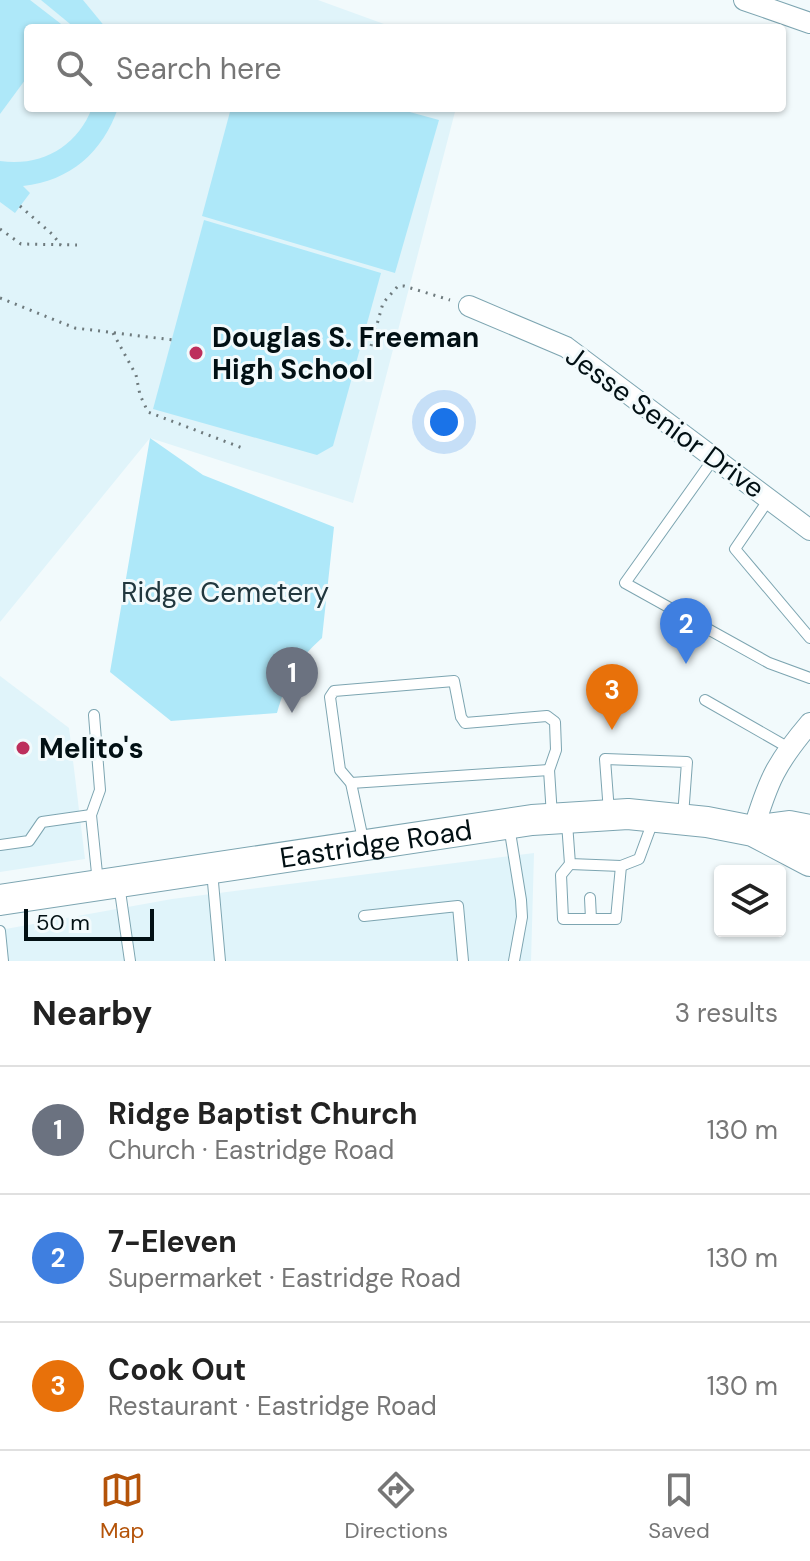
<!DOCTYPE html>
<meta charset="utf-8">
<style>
body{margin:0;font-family:"DM Sans",sans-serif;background:#f6f6f6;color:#222}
.controls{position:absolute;right:24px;bottom:24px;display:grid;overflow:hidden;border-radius:8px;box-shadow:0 2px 6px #0004}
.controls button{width:72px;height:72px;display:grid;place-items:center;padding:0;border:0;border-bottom:2px solid #e0e0e0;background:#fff;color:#222;font:40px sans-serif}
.scale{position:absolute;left:24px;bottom:20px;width:130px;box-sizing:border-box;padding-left:8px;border:4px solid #021014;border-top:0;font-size:22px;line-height:28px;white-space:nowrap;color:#021014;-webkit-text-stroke:6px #f2fafc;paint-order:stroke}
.you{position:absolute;left:444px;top:422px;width:28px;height:28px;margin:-20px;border:6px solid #fff;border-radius:50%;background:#1a73e8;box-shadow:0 0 0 12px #1a73e833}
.badge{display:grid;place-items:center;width:52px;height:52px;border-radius:50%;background:#b45309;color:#fff;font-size:26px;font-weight:700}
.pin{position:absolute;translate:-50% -66px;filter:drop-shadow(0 2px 4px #0008)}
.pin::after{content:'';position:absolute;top:42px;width:28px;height:24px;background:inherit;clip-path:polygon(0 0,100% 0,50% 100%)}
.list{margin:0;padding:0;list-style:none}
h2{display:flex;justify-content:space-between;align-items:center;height:104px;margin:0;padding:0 32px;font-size:34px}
h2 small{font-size:26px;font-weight:400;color:#767676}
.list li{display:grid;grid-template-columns:52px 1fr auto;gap:24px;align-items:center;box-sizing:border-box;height:128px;padding:0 32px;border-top:2px solid #e0e0e0}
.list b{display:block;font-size:30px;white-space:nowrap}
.list p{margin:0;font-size:26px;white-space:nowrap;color:#767676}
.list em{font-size:26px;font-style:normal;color:#767676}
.icon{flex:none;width:44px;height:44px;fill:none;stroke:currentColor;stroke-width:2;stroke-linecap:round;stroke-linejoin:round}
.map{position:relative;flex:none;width:810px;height:961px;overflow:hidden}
.search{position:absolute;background:#fff;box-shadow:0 2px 6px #0004;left:24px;right:24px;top:24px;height:88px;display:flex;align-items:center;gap:20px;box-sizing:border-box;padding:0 28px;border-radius:8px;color:#767676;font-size:30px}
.sheet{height:488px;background:#fff}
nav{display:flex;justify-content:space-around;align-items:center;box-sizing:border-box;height:112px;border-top:2px solid #e0e0e0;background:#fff;font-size:22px;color:#767676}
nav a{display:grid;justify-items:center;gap:4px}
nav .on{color:#b45309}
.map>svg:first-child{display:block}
.built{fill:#e0f4fa}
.green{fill:#aee8f9}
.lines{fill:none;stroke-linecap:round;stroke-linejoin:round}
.service-casing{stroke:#7da5b1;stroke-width:12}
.minor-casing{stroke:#7da5b1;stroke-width:22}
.secondary-casing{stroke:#7da5b1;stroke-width:32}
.path{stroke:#6e7a7d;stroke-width:3;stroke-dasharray:2 6;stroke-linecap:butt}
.service{stroke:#fff;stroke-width:10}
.minor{stroke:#fff;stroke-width:20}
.secondary{stroke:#fff;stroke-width:30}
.poi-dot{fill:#bd2f5c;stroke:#f2fafc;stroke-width:3}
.labels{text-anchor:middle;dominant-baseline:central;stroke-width:6;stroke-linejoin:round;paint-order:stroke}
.poi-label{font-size:28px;font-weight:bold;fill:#021014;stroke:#f2fafc;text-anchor:start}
.street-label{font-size:28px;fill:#021014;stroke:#f2fafc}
.park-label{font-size:28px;fill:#21373e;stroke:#f2fafc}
</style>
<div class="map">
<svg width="810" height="961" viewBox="0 0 810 961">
<rect width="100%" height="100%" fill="#f2fafc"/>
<!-- built -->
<g class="built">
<polygon points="0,0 318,0 395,28 28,28 28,108 456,108 353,503 150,438 0,622"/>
<polygon points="0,676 69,728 85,859 0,872"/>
<polygon points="534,853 531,961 0,961 0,930 172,899"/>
</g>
<!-- green -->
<g class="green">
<polygon points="0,0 30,0 65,27 28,28 28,76 0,114"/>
<polygon points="41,0 83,0 106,28 75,28"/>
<path d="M92 108H118C103 152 70 181 23 186L30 193 15 213 0 202V161C41 167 77 147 92 108Z"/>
<polygon points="231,108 395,108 439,120 395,273 202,216"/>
<polygon points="204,220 381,273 333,446 317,455 153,409"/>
<path d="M150 438 203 475 334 527 322 638C295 662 287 679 277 713L171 721 110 672Z"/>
</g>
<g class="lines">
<defs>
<g id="service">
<polyline points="714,458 625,583 769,663 810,678"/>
<polyline points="769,499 735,549 810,638"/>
<polyline points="705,700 789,748"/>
<polyline points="94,715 100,790 91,815 98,883"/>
<polyline points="351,783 549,770"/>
<polyline points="609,812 605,759 687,762 683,816"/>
<polyline points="567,823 570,864 621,866 639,859 653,821"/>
<polyline points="509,826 521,900 522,917 514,961"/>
<polyline points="364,844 351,783 340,770 330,697 334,691 454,681 461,717 465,723 547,716 555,722 556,750 549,770 552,816"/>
<polyline points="0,845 29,841 42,822 91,815"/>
<polyline points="570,864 561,875 563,919 591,919 590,898"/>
<polyline points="212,871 220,961"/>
<polyline points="119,884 130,961"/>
<polyline points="364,916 458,906 463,961"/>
<polyline points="591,919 616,919 621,866"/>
<polyline points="0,931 3,961"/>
</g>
<g id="minor">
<polyline points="744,0 810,23"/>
<polyline points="469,306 566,347 810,530"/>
<path d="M753 831C768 781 776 763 810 723"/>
</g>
<g id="secondary">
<polyline points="753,831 789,826 810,830"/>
<path id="s1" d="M0 900 532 820 628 814 707 822 753 831 810 861"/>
</g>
</defs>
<!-- service casing -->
<use href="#service" class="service-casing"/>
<!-- minor casing -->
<use href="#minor" class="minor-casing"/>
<!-- secondary casing -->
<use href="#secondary" class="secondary-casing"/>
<!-- path -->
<g class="path">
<polyline points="20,206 52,234 61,245"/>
<polyline points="0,229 21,244 77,245"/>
<polyline points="0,298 75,328 173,340"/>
<polyline points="113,333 136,375 140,395 148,412 245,449"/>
<polyline points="371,346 383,303 398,286 404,286 450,300"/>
</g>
<!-- service -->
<use href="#service" class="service"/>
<!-- minor -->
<use href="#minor" class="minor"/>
<!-- secondary -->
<use href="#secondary" class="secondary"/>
</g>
<!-- markers -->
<g class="poi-dot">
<circle cx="196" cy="353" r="8"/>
<circle cx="23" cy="748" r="8"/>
</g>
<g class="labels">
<!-- poi labels -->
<g class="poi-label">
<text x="212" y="337">Douglas S. Freeman<tspan x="212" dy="32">High School</tspan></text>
<text x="39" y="748">Melito's</text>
</g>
<!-- street labels -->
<g class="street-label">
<text transform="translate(665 422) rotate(36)">Jesse Senior Drive</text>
<text stroke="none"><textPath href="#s1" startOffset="380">Eastridge Road</textPath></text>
</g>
<!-- park labels -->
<g class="park-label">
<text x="225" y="592">Ridge Cemetery</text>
</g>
</g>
</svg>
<div class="controls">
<button><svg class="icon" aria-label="layers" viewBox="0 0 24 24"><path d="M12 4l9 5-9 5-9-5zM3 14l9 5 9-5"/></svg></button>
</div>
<div class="scale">50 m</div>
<div class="you"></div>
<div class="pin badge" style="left:292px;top:713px;background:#6b7280">1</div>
<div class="pin badge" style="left:686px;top:664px;background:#3f7fe0">2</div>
<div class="pin badge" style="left:612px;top:730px;background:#e8710a">3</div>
<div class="search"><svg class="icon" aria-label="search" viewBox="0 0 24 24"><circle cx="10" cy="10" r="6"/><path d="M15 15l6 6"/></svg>Search here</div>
</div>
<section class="sheet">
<h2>Nearby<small>3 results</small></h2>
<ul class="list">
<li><span class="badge" style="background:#6b7280">1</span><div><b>Ridge Baptist Church</b><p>Church · Eastridge Road</p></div><em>130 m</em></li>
<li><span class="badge" style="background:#3f7fe0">2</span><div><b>7-Eleven</b><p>Supermarket · Eastridge Road</p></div><em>130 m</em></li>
<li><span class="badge" style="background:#e8710a">3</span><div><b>Cook Out</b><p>Restaurant · Eastridge Road</p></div><em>130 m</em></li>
</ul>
</section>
<nav>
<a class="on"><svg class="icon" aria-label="map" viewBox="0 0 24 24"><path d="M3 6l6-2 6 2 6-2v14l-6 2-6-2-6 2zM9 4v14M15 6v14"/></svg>Map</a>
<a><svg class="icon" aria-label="directions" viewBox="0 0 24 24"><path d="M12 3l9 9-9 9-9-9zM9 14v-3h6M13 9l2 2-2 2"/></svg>Directions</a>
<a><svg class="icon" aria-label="saved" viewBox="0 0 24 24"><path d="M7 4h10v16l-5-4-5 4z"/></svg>Saved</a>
</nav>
